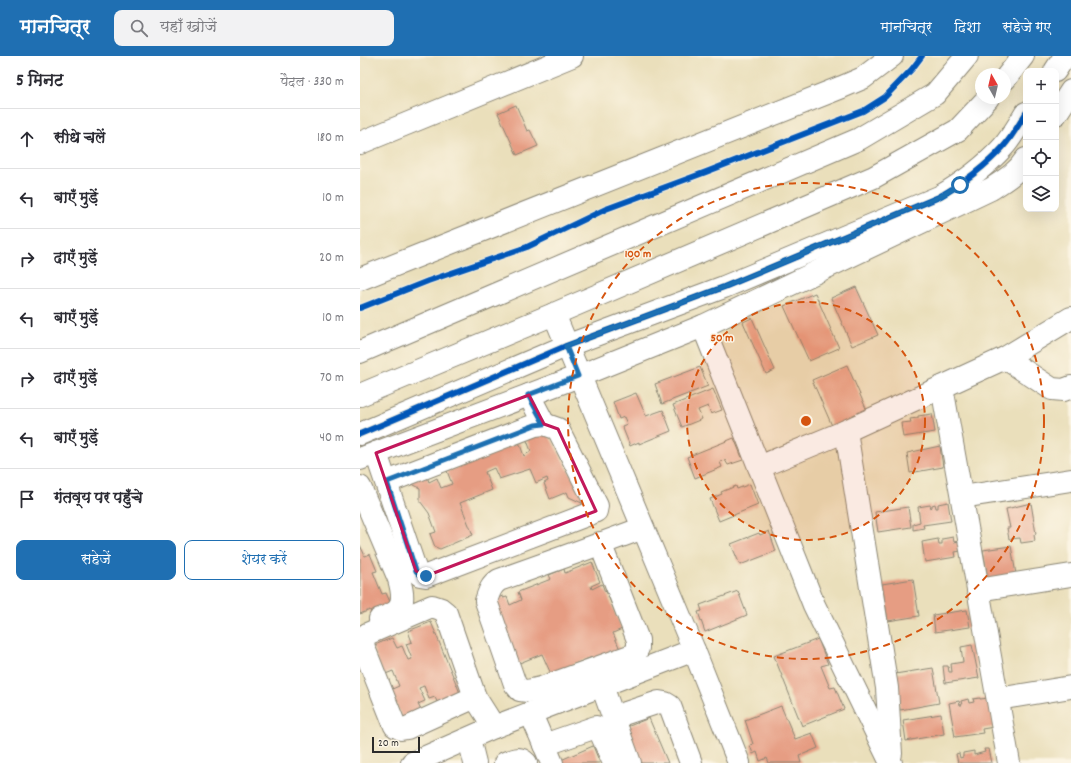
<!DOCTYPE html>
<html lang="hi">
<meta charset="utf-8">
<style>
body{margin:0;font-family:Dekko,"Playpen Sans Deva",sans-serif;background:#f2f2f3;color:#2b2b33}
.controls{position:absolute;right:12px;top:12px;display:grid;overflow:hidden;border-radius:8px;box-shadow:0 4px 16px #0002}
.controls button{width:36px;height:36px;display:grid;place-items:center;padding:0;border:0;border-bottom:1px solid #e1e1e2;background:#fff;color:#2b2b33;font:20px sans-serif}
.compass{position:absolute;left:615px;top:12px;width:36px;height:36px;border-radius:50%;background:#fff;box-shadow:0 4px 16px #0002;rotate:352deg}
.scale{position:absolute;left:12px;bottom:10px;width:48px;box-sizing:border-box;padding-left:4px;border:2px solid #2b2b2b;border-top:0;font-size:11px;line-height:14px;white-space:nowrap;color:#2b2b2b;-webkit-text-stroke:3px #fcf5e5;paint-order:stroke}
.stop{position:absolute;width:12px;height:12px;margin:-9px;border:3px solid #1f6fb2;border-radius:50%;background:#fff}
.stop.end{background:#1f6fb2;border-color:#fff;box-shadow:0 1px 4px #0008}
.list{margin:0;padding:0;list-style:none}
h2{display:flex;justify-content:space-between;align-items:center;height:52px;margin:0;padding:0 16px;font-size:17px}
h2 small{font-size:13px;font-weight:400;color:#7c7c81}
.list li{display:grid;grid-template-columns:26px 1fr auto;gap:12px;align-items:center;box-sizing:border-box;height:60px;padding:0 16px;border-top:1px solid #e1e1e2}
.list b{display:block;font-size:15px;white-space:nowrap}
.list em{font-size:13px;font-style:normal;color:#7c7c81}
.actions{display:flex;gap:8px;padding:12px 16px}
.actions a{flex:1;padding:9px 0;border:1px solid #1f6fb2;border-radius:8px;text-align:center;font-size:14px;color:#1f6fb2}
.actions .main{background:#1f6fb2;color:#fff}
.icon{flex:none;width:22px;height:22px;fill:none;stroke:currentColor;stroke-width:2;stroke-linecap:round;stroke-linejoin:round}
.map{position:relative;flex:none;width:711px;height:707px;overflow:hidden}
header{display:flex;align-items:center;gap:24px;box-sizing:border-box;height:56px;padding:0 20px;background:#1f6fb2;color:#fff}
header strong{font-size:19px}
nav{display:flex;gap:22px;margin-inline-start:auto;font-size:14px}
.search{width:280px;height:36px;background:#f2f2f3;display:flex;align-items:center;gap:10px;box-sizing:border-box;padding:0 14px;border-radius:8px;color:#7c7c81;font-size:15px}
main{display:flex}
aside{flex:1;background:#fff}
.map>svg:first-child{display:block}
.building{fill:#e69d83}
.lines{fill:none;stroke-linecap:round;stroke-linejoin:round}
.minor-casing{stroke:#8a8573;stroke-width:24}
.major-casing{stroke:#8a8573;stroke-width:24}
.minor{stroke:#fff;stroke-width:22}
.major{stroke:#fff;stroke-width:22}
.cycleway-casing{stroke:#fcf5e5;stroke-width:8}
.cycleway{stroke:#0057b8;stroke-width:6}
.route{stroke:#1f6fb2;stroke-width:5}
.marked{fill:none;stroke:#c2185b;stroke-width:3;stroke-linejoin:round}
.ring{fill:none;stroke:#d5540f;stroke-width:2;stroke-dasharray:7 5}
.centre{fill:#d5540f;stroke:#fcf5e5;stroke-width:2}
.ring-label{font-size:12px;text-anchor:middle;font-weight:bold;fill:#d5540f;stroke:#fcf5e5;stroke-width:3;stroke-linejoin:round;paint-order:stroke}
</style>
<header>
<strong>मानचित्र</strong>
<div class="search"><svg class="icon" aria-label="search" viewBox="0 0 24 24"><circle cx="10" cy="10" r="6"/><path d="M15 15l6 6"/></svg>यहाँ खोजें</div>
<nav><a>मानचित्र</a><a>दिशा</a><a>सहेजे गए</a></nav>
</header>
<main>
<aside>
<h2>5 मिनट<small>पैदल · 330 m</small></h2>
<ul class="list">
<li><svg class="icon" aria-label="ahead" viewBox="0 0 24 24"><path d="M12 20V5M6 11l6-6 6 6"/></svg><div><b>सीधे चलें</b></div><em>180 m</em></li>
<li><svg class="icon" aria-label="left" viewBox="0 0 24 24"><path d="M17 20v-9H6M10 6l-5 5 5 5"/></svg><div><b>बाएँ मुड़ें</b></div><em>10 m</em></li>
<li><svg class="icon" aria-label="right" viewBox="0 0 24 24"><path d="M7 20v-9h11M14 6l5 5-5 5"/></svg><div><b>दाएँ मुड़ें</b></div><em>20 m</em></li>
<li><svg class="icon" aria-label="left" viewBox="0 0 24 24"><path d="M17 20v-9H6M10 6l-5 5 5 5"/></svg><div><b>बाएँ मुड़ें</b></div><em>10 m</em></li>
<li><svg class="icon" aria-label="right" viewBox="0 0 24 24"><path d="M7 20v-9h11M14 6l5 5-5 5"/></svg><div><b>दाएँ मुड़ें</b></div><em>70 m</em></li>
<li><svg class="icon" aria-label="left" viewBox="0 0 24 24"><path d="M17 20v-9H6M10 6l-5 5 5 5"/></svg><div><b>बाएँ मुड़ें</b></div><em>40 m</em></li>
<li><svg class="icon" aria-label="arrive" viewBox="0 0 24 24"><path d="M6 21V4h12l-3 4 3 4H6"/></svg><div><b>गंतव्य पर पहुँचे</b></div></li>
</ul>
<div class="actions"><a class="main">सहेजें</a><a>शेयर करें</a></div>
</aside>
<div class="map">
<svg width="711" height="707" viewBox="0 0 711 707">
<rect width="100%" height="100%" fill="#fcf5e5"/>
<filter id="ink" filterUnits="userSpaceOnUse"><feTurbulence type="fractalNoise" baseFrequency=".025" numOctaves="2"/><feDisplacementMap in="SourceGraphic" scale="8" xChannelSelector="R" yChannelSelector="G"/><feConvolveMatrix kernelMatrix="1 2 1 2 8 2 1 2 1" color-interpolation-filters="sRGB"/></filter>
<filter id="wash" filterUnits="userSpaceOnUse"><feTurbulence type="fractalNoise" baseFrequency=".012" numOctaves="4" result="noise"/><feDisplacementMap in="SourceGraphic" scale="16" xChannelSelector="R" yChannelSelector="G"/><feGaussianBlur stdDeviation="0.9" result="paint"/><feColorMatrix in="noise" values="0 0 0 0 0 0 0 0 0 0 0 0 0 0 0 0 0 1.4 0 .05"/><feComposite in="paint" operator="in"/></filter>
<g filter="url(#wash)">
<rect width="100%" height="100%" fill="#eadfbb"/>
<g id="blocks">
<!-- building -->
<g class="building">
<polygon points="156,49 167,75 170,74 178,90 157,99 138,57"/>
<polygon points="496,231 518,279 492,290 471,242"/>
<polygon points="455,237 479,292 449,305 424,250"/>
<polygon points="392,262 415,314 406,318 383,266"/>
<polygon points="487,309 508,357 473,372 452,324"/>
<polygon points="340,311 348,330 302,348 295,328"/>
<polygon points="353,333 362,354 351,358 348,350 338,354 342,363 322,371 313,349"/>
<polygon points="276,337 286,360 303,354 311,375 279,388 279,386 270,390 262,370 267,368 264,361 259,363 253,346"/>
<polygon points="572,358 575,376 543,381 541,367 551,366 550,363 558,362 558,360"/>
<polygon points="185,372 227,447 224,448 209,441 207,436 190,443 184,427 188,425 187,422 176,427 170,413 139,423 134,412 125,416 132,434 100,447 113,479 80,493 75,491 70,478 76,476 69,457 60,445 60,432 52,428 50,424 66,418 69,426 77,422 81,432 92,428 87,415 159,386 164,400 171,395 166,382"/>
<polygon points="374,382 383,404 368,409 365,404 360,406 362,411 335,422 327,401"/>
<polygon points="580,390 583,411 550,417 547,397"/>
<polygon points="390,428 398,449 359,465 350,443 362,438 361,436 376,430 377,433"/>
<polygon points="588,446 591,465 563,469 564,472 553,474 553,468 560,466 558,451 570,449 571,452 572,451 572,449 575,448 576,452 578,452 578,448"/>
<polygon points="671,447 676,478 674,479 675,485 661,487 660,482 649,483 647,472 650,472 646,453"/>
<polygon points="548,451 551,471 518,476 515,456"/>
<polygon points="409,475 416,495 380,509 371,488 399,477 400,479"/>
<polygon points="593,481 594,486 604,484 606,494 595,496 596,501 565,506 562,486 578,483 579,488 582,488 582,483"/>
<polygon points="0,489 5,500 10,498 17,515 13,516 22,538 26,537 31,548 14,562 10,554 0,558"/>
<polygon points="651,490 656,518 628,523 623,494"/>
<polygon points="232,506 240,526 231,530 232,533 242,528 245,536 246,535 262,573 253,577 262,598 235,608 232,601 212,609 216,618 191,618 182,598 152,610 134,543 143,540 143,542 147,541 150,549 161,544 158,536 191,523 189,519 204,513 205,517"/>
<polygon points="553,523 559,560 528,565 522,528"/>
<polygon points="378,535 387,559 345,576 338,556 342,555 340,549"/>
<polygon points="607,554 610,571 575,576 573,559"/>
<polygon points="71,566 102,642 79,651 75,641 69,643 64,630 59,632 65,645 58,648 63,659 44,667 30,634 39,630 33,615 23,619 12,590 32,582 37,592 42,590 48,604 52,603 46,588 52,586 48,575"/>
<polygon points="458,583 468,608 461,610 470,632 475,631 484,653 442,670 414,600"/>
<polygon points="612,589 619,622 585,627 583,610 588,610 589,616 592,616 591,608 603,606 601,591"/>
<polygon points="573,612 579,647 540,654 535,618"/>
<polygon points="620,642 620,643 629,642 634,671 622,673 623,677 595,681 589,647 599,645 600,649 602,649 601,645 608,643 609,647 614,646 613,643"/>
<polygon points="421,650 435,683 452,677 458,692 439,700 441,707 409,707 407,702 400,705 397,696 393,698 390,689 393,688 385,664"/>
<polygon points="581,658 584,678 546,685 543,664"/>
<polygon points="289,662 308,707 276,707 262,673"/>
<polygon points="233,690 240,707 202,707 201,704"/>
<polygon points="624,693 629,693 632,707 598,707 596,698 599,697 600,702 603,701 603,697 614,695 614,699 625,696"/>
</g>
</g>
</g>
<g filter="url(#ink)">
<use href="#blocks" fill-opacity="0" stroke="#8a8573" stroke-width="1"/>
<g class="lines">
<defs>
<g id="minor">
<polyline points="695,15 705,0"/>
<polyline points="696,58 711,35"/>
<polyline points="0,87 212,0"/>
<polyline points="0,223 482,31 503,22 532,0"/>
<polyline points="194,258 334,594 379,707"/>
<polyline points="343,270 454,549 531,707"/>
<polyline points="645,302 692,333 704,334 711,331"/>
<polyline points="582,331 649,707"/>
<polyline points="486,375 527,632 531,698"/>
<path d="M0 378 206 290 364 231 579 141C603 127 625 111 643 91 652 81 659 68 666 57"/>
<polyline points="16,397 56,515 60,519 66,520 232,457 236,455 237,450 198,373 184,368"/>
<path d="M0 403 219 320 343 270 631 133C645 124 657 117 666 103"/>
<polyline points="399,411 486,375 645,302 711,262"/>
<polyline points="27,426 175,369 184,368 169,339"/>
<path d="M0 431 39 523C42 534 46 549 35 556 31 559 25 561 20 563"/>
<polyline points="602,441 711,424"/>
<path d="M240 487 278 584V592L275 598 181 632 168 635 160 634 155 628 126 545C129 536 131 529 139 524 187 507 235 490 283 472"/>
<polyline points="618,534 711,519"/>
<polyline points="242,630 270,707"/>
<polyline points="115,641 47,672 41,673 35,670 4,592 3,585 7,578 72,550 81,553 86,557 115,641 134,671"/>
<polyline points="638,643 711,631"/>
<polyline points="171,658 192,707"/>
<polyline points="254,661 299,646 305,647 310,650 331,707"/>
<polyline points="109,683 115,707"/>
<polyline points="184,689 236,671 239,673 254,707"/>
<polyline points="52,707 134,671 334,594"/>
<path d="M145 707C153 704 159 700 166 707"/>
</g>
<g id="major">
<polyline points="645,23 663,0"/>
<polyline points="0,296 499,83 575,38 607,0"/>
<polyline points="0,339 194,258 514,121 598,74 628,42"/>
</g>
</defs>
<!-- minor casing -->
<use href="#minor" class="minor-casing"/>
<!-- major casing -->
<use href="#major" class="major-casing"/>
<!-- minor -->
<use href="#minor" class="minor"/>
<!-- major -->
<use href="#major" class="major"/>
<defs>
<g id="cycleway">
<polyline points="0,252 68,225 167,191 246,153 346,116 503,55 525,41 552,13 562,0"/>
<path d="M0 378 206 290 364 231 579 141C603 127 625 111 643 91 652 81 659 68 666 57"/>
</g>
</defs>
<!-- cycleway casing -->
<use href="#cycleway" class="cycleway-casing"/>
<!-- cycleway -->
<use href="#cycleway" class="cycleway"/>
</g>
</g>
<g class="lines" filter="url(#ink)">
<!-- route -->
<polyline class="route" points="66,520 60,519 56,515 27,426 175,369 184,368 168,339 218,320 206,290 364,231 579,141 600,129"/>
</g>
<!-- marked area -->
<path class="marked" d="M169 339 184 368 198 373 236 455 66 520 56 515 16 397Z"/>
<!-- distance rings -->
<circle cx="446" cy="365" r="119" fill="#d5540f" fill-opacity=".12"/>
<g class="ring">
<circle cx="446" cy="365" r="119"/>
<circle cx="446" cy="365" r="238"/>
</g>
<circle cx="446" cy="365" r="6" class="centre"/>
<g class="ring-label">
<text x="278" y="201">100 m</text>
<text x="362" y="285">50 m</text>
</g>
</svg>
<div class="controls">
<button>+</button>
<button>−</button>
<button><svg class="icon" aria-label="locate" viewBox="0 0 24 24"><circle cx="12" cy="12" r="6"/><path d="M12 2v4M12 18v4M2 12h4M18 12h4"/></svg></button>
<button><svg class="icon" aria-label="layers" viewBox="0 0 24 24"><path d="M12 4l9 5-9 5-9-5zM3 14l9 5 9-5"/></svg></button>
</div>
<svg class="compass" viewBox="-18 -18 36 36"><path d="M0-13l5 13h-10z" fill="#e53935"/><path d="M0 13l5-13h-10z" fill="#7c7c81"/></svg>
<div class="scale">20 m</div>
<div class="stop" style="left:600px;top:129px"></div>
<div class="stop end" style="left:66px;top:520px"></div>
</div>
</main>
